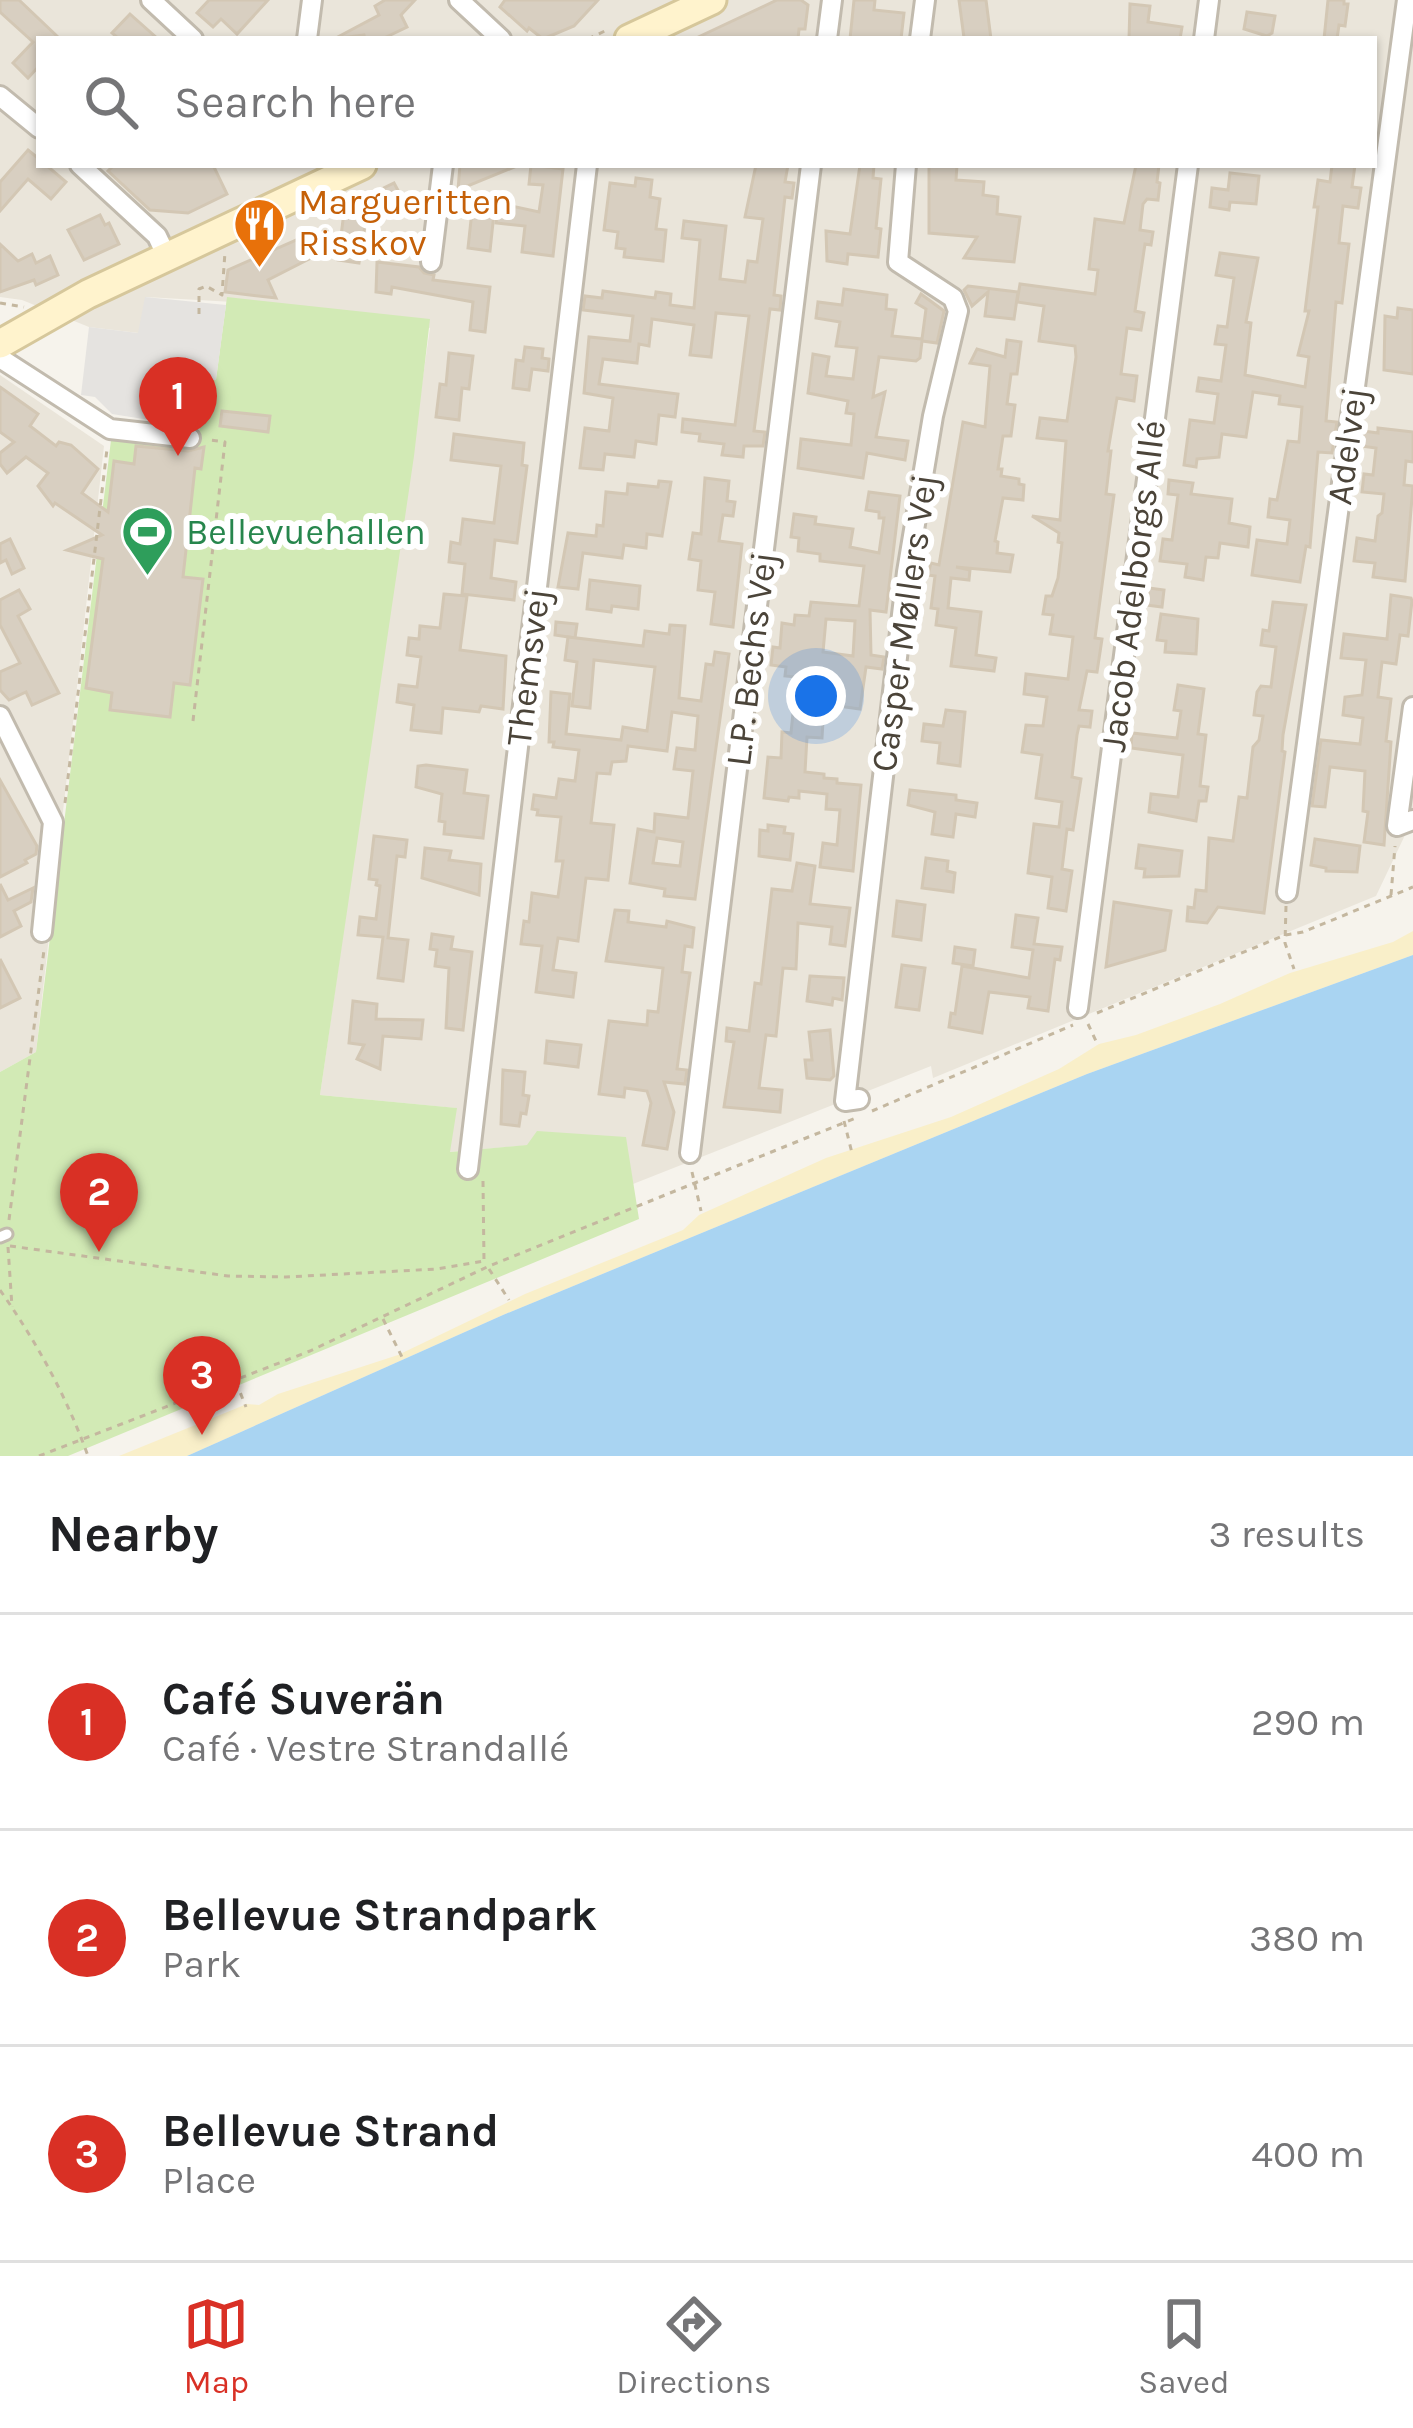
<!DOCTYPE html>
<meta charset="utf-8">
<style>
body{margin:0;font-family:Karla,sans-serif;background:#f2f2f2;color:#202124}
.you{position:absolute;left:816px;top:696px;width:42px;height:42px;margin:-30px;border:9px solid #fff;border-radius:50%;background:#1a73e8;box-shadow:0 0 0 18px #1a73e833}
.badge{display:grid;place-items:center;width:78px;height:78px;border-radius:50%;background:#d93025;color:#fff;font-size:39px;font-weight:700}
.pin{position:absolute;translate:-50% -99px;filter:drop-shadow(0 3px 6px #0008)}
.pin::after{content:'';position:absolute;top:63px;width:42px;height:36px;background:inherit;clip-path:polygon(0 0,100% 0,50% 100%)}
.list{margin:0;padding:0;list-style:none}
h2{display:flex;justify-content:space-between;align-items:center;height:156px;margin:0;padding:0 48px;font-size:51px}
h2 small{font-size:39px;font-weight:400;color:#757577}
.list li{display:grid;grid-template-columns:78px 1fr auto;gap:36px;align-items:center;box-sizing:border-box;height:216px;padding:0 48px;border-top:3px solid #e0e0e0}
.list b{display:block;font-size:45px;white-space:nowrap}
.list p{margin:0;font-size:39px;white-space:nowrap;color:#757577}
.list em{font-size:39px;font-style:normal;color:#757577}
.icon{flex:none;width:66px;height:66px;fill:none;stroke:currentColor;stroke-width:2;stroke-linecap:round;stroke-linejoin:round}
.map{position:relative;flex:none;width:1413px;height:1456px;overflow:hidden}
.search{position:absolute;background:#fff;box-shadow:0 3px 9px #0004;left:36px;right:36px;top:36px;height:132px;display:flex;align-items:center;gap:30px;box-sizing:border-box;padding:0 42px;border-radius:0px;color:#757577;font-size:45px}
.sheet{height:804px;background:#fff}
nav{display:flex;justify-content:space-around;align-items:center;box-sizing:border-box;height:168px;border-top:3px solid #e0e0e0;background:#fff;font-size:33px;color:#757577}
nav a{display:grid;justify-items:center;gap:6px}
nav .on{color:#d93025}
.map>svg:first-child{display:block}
.residential{fill:#eae5da;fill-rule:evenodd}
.green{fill:#d2eab5}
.sand{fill:#f9efc9}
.parking{fill:#e5e3e0}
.water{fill:#a9d4f2}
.building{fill:#d8cfc1;stroke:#d3c7b4;stroke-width:3;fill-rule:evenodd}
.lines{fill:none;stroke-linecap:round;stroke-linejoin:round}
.lane-casing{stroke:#c2bbae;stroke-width:15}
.street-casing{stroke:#c2bbae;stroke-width:24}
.secondary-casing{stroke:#d6c79b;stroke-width:33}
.path{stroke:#c4b79f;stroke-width:3;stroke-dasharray:6 6;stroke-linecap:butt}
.lane{stroke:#fff;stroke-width:9}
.street{stroke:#fff;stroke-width:18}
.secondary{stroke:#fff3cd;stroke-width:27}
.labels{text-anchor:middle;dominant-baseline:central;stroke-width:12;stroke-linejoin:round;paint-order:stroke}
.food-label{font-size:36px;fill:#c56008;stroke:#fff;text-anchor:start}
.street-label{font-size:36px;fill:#4b4439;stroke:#fff}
.leisure-label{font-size:36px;fill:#27864d;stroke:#fff;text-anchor:start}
</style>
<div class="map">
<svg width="1413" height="1456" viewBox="0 0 1413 1456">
<rect width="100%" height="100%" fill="#f6f3ec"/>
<!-- residential -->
<g class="residential">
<path d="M0 0H1413V830L1406 833 1376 896 933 1078 931 1066 633 1184 625 1137 449 1152 456 1108 320 1095 430 328 233 302 146 297 139 333 89 327 22 300 0 297ZM39 39H1374V165H39Z"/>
<polygon points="0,375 104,446 36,1052 0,1072"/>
</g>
<!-- green -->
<polygon class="green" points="227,297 430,319 414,456 320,1095 457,1108 450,1152 527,1145 537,1131 626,1137 639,1219 68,1456 0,1456 0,1072 36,1052 112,432 198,439 207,379 216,379"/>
<!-- sand -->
<polygon class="sand" points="1413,931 1413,955 1087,1074 503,1315 187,1456 119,1456 247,1404 259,1405 278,1394 398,1355 525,1294 683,1230 699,1215 826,1158 951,1117 1059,1069 1099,1044 1136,1035 1220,1004 1290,973 1393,942"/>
<!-- parking -->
<polygon class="parking" points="145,297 226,305 216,380 207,380 200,428 112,414 95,397 81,395 89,327 138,333"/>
<!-- water -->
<polygon class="water" points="1413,955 1413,1456 187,1456 503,1315 1087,1074"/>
<!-- building -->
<g class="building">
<polygon points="0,0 19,0 60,39 39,39 39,66 28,78 13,63 33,42 0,12"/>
<polygon points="209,0 268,0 237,34 221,19 213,27 197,13"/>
<polygon points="385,0 415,0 401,15 407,27 382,39 365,39 364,35 334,39 379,15 375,6"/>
<polygon points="505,0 598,0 574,26 543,39 529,28 527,31 500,7"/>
<polygon points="777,0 801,0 808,5 805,29 799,29 798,39 694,39"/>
<polygon points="854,0 875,0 874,10 904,13 901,39 850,39"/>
<polygon points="959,0 986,0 991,39 964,38"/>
<polygon points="1328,0 1344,0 1344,4 1348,4 1345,26 1339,25 1337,39 1324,39"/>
<polygon points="1130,4 1150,6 1148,22 1182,27 1180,39 1129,39"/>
<polygon points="1247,12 1275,16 1272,33 1267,36 1244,29"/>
<polygon points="130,14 158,39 119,39 112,33"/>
<polygon points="28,150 39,159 39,165 46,165 66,182 51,199 28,179 0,211 0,182"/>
<polygon points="114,165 213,165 227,194 188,213 150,210 108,171"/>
<polygon points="460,165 519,165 458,190"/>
<polygon points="531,165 563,169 553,256 522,252 525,226 496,223 498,203 539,212 543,185 529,184"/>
<polygon points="756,165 788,165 785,182 794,183 792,198 785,197 774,295 781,296 780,310 770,309 754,431 765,432 763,446 744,446 743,457 722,455 724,444 699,441 700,434 682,432 683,419 735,425 749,316 716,313 711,357 690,355 694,325 652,319 649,346 639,344 637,363 603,359 599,384 678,394 675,417 659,415 656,444 636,441 634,457 605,454 603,470 580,468 585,428 609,431 613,398 584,393 589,337 630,341 633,316 583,310 585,296 602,298 603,291 655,298 656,292 671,294 670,305 694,308 700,240 682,238 684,221 726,226 720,279 745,282 748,261 757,262 763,219 745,217"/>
<polygon points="860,165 874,165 873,178 881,179 876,228 881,229 878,257 848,254 847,264 827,261 826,231 850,234"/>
<polygon points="929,165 957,165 956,180 984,182 983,195 998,197 997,214 1020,217 1014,262 964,258 977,237 929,233"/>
<polygon points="1136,165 1159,165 1157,182 1160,183 1158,200 1147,199 1143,204 1140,230 1153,232 1151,245 1145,244 1135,311 1144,313 1141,330 1127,328 1121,374 1137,376 1134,401 1117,398 1108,451 1111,451 1106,494 1114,495 1095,638 1102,639 1097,672 1087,671 1079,710 1092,711 1090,727 1079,726 1077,735 1072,777 1081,779 1073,830 1067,829 1062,869 1072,871 1066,911 1048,908 1052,877 1028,873 1034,824 1059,827 1062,802 1036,798 1042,755 1022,752 1026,725 1043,726 1047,697 1024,694 1026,674 1068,679 1073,637 1050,634 1053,615 1043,614 1046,596 1052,596 1058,578 1062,543 1058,542 1059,533 1032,516 1060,520 1066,441 1037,438 1040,418 1067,421 1076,357 1075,346 1039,341 1044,306 1017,302 1020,284 1095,294 1098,270 1089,269 1095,219 1124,223"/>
<polygon points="1332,165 1355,165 1352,187 1361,188 1358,208 1343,206 1339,243 1349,244 1342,303 1336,302 1326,421 1337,422 1332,453 1318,452 1310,547 1306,546 1300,582 1252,575 1257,540 1287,544 1290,520 1268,517 1270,499 1277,500 1288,441 1299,442 1302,407 1279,404 1280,396 1253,392 1246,437 1222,434 1219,457 1197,459 1196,467 1184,465 1190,420 1214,423 1218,394 1197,391 1199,378 1221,381 1226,345 1215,344 1218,326 1227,327 1234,278 1216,275 1220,253 1258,258 1246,322 1251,323 1245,375 1305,387 1309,357 1298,355 1309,311 1305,311 1318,207 1314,207 1318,180 1330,182"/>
<polygon points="1230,173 1259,176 1256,204 1230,202 1229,210 1210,207 1212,188 1228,190"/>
<polygon points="636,178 652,180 650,197 660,199 656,229 666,230 663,261 624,257 625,249 616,248 618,232 604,230 610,183 635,186"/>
<polygon points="394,183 406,205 365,225 359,263 338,260 344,212 353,208 351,204"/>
<polygon points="472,211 494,213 490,251 468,248"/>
<polygon points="100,215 105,225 109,223 119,244 84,260 68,230"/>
<polygon points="310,234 322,257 315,256 268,280 276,298 225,292 228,270"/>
<polygon points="0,244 18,261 32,254 36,263 50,256 58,275 36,285 34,280 0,292"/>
<polygon points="377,262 419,267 424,273 434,275 433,280 490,287 485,332 470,330 473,302 392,287 391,294 376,292"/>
<polygon points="968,286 1018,292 1014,319 985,316 988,292 972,306 964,290"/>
<polygon points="844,289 887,295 886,309 896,310 892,336 922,339 926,309 916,303 921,294 944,311 937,343 922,341 920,358 916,361 879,357 873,397 885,392 876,437 908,441 905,460 867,453 863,478 798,468 801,439 851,445 854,414 846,413 848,401 808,393 813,354 829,357 826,376 853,379 857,348 836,346 840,322 816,318 818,302 842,305"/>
<polygon points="1398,308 1413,310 1413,374 1384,370 1385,316 1397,318"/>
<polygon points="1007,340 1021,342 1017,374 1011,374 1007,404 1015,405 1011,436 1003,436 998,469 1002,469 1001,476 1019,479 1019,484 1024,485 1023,500 1003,498 995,541 998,542 997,553 1013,555 1010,572 956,567 970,570 969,580 951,578 948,608 981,612 976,655 996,658 994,671 951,666 956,628 936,625 938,609 931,608 935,576 928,575 931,563 939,565 963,422 985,427 990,366 970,363 977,349 1005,357"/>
<polygon points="525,347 543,349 542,358 549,359 548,371 532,369 529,390 513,388 516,360 523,361"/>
<polygon points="449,353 473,356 469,389 462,388 459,420 436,417 440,384 446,385"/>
<polygon points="0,387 38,414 30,426 56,446 59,442 71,445 98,469 82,493 108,512 114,461 134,464 136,446 188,451 204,447 201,469 195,468 183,577 203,579 190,685 174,683 170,717 110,710 112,693 86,688 103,559 67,550 102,535 55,503 53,506 38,486 48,473 26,457 7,473 0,464 0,453 14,442 0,432"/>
<polygon points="222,411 270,416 268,432 220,426"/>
<polygon points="1378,428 1413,432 1413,462 1406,461 1404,485 1413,486 1405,581 1373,577 1375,563 1354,561 1357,538 1375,541 1378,516 1382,513 1384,494 1362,492 1364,474 1373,475 1376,448 1361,446 1363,431 1378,433"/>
<polygon points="454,434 524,443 522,465 527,466 517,543 495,540 491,578 516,582 514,600 462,594 465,564 449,562 451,542 460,544 463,519 494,523 501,466 451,460"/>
<polygon points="705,478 729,481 727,501 735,502 733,516 723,515 719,541 742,544 733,627 711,624 715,592 698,590 701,561 689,559 693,533 701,534"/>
<polygon points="1169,480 1193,483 1191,494 1232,499 1229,523 1250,527 1248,547 1220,543 1218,558 1206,557 1203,580 1185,577 1187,564 1160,561 1163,539 1172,540 1178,495 1168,494"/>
<polygon points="659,481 671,482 662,536 647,534 646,548 624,545 622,558 583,553 578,589 558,587 568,533 596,536 597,525 603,526 606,492 627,494 628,484 658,487"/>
<path d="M869 492 900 496 886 612 870 610 871 655 884 657 882 669 866 667 860 709 824 704 822 738 807 737 805 772 824 774V778L837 779V783L861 785 853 871 820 867 823 843 837 845 840 810 826 809 827 794 799 791V798L789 797 788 801 764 798 768 757 781 758 782 732 791 733 793 713H803L807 678 785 676 786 667 771 665 773 647 780 648 782 623 794 625 795 615 809 616 811 602 859 606 864 566 820 561V554L798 551 799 538 791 537 794 514 816 517 815 524 853 529 850 547 879 553 884 518H879V512L866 510ZM826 619 855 621 853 656 823 652Z"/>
<polygon points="10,539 24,568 12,574 6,560 0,563 0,544"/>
<polygon points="590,580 640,586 638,609 612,606 611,612 587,609"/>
<polygon points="1149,588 1164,590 1162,607 1146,605"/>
<polygon points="19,590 30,609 18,616 59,693 32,705 26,692 9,700 0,690 0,672 20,663 0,625 0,600"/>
<polygon points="444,594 467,596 460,650 506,656 503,709 481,706 479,712 443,708 441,733 411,730 414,705 397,702 399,685 417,687 421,657 407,655 409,638 419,639 420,626 440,628"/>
<polygon points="1391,595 1411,598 1412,601 1408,636 1400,635 1396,664 1382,662 1378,697 1391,699 1386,741 1391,742 1384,845 1364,842 1368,812 1363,811 1365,771 1330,767 1325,807 1312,806 1321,740 1360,744 1363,718 1343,715 1345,697 1362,695 1366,660 1341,658 1344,634 1387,639"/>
<polygon points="1273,602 1306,605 1283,735 1282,751 1285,752 1264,913 1218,907 1207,923 1187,921 1188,907 1194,908 1196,890 1206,891 1209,838 1233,841 1239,797 1247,798 1253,747 1259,740 1263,716 1254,715 1257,692 1261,686 1271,687 1276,647 1261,645 1263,630 1269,631"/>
<polygon points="1161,614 1198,619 1196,654 1165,652 1166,641 1157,640"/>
<polygon points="556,622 577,624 575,638 555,635"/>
<path d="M670 625 685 626 679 698 701 701 706 664 713 665 715 652 729 654 695 899 664 896 665 889 630 883 638 829 654 832 655 814 688 818 693 771 674 769 677 748 695 750 698 716 672 712 667 751 628 746 626 761 612 762 610 774 597 773 591 823 614 825 608 880 586 878 578 941 558 938 553 970 576 973 573 997 536 992 542 946 521 944 524 921 529 922 532 893 558 897 563 861H556L561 817 537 815 538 810 532 809 534 795 556 798 559 779 575 781 579 750 553 747 554 742H549L551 692 570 694 566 734 621 740 623 727 647 731 655 667 594 660 590 708 572 706 577 662 565 660 568 637 643 646 645 631 669 634ZM657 838 683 842 680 866 653 863Z"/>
<polygon points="1178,685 1204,689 1198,734 1206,735 1200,786 1208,787 1206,801 1199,801 1196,821 1149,812 1151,794 1178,797 1183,755 1131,748 1132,733 1177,738 1181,711 1174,710"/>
<polygon points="946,710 965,712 960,766 938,763 940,743 922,741 924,724 943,726"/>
<polygon points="426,765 467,770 464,793 488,796 483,838 444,834 445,822 439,821 442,794 416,787 418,766"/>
<polygon points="0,780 37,846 36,854 25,860 27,863 0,877"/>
<polygon points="910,790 956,795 956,800 977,803 975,817 956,814 953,837 932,834 935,812 908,805"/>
<polygon points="768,825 785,827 784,833 793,834 790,860 759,856 760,830 768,831"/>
<polygon points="374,836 407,840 405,857 397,856 388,938 408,940 403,981 378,978 383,937 358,935 360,917 376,919 380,886 376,885 377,880 369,879"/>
<polygon points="1315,839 1360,846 1357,872 1326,871 1326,868 1311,865"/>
<polygon points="1139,845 1182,851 1179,876 1144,877 1145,869 1136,868"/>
<polygon points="425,848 451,851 449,860 481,864 479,895 422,878"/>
<polygon points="926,858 948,861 947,871 955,873 953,892 922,888"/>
<polygon points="797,863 815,866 810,904 850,908 845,946 830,944 832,927 798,923 796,969 783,968 776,1036 766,1035 759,1088 782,1090 780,1112 724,1107 734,1042 726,1041 727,1028 749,1031 755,983 761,984 772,889 792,891"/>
<polygon points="0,884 8,900 33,888 31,902 14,911 21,926 0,937"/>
<polygon points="897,901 925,905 921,940 893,936"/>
<polygon points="1114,902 1171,911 1165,950 1106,967"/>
<polygon points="615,910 629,911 628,922 666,927 667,921 694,928 692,947 685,946 682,972 690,973 677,1069 687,1070 685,1084 664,1082 674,1112 667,1149 643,1145 651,1103 647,1091 625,1088 624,1097 599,1094 609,1021 647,1025 648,1011 658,1012 663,968 606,961"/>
<polygon points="1016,915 1038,918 1034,944 1062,947 1060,960 1055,959 1048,1011 1028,1008 1030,997 989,992 982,1033 949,1027 951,1013 955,1014 962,966 1029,978 1033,950 1012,947"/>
<polygon points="432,934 453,937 451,949 472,952 463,1030 446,1028 449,968 435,966 437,950 430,949"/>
<polygon points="955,947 975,950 973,966 953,963"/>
<polygon points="0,959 20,998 0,1008"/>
<polygon points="902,965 925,968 919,1010 896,1007"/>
<polygon points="810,976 844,978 842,1000 833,998 832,1005 807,1001"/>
<polygon points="353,1001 377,1004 376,1019 423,1020 421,1039 383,1036 380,1069 357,1059 364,1045 349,1043"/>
<polygon points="830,1030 834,1076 830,1080 807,1078 805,1060 812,1060 809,1032"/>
<polygon points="547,1041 581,1045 578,1067 545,1063"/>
<polygon points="503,1070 525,1072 523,1095 529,1096 526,1114 521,1113 519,1126 501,1124"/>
</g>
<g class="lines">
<defs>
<polyline id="lane" points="0,1237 7,1234"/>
<g id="street">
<polyline points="151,0 193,39"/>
<polyline points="459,0 501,39"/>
<polyline points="307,39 312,0"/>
<polyline points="827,39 832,0"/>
<polyline points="920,39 925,0"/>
<polyline points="1204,39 1209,0"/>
<polyline points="0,96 39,128"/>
<polyline points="80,165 157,236 167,257"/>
<polyline points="431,262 443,165"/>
<polyline points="0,358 110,429 190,438"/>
<polyline points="1413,707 1397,826 1413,820"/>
<polyline points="0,716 53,822 42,932"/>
<polyline points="1287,892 1407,0"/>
<polyline points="1078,1008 1188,165"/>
<polyline points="859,1099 845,1101 907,572 933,416 958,311 953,298 898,262 906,165"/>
<polyline points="690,1153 811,165"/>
<polyline points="468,1169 587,165"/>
</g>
<g id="secondary">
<polyline points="629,39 712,0"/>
<polyline points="0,344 88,294 362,165"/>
</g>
</defs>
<!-- lane casing -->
<use href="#lane" class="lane-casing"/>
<!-- street casing -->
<use href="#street" class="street-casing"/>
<!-- secondary casing -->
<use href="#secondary" class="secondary-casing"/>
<!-- path -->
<g class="path">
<polyline points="588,39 609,29"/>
<polyline points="0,303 24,307"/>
<polyline points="199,314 199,289 206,286 222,295 225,252"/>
<polyline points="193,721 225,442 210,440"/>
<polyline points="65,803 107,449"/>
<polyline points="1391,895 1395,846"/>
<polyline points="1286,906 1285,943 1294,969"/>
<polyline points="1097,1013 1285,935 1303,932 1413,887"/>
<polyline points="1088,1024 1096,1041"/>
<polyline points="872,1111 1073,1025"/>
<polyline points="844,1121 852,1153"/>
<polyline points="692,1172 701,1211"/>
<polyline points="483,1181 484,1261"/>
<polyline points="9,1220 44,950"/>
<polyline points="10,1246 228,1276 286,1277 437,1269 484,1261"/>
<polyline points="8,1247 12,1307"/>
<polyline points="489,1269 509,1300"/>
<path d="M0 1290C37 1343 66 1395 88 1456"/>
<polyline points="383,1319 402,1357"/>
<polyline points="236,1382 246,1407"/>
<polyline points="39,1456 310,1351 487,1267 858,1117"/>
</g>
<!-- lane -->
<use href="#lane" class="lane"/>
<!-- street -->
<use href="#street" class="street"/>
<!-- secondary -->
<use href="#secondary" class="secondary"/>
</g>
<!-- icons -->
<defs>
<symbol id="restaurant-pin" viewBox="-11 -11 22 30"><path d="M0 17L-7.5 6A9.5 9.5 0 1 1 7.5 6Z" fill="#e8710a" stroke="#fff"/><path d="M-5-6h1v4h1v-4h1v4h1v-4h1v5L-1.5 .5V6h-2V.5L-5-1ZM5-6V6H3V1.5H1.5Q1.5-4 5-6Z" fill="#fff"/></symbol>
<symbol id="stadium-pin" viewBox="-11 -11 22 30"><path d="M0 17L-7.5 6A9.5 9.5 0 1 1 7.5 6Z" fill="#2e9e5b" stroke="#fff"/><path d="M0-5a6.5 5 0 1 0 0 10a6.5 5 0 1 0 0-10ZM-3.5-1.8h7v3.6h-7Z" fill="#fff"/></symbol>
</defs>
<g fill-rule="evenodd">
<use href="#restaurant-pin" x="230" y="194" width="59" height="81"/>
<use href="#stadium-pin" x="118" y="502" width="59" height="81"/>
</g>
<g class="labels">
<!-- food labels -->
<g class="food-label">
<text x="298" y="202">Margueritten<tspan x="298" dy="41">Risskov</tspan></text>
</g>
<!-- street labels -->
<g class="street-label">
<text transform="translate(1347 446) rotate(-82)">Adelvej</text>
<text transform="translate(1133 586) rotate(-83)">Jacob Adelborgs Allé</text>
<text transform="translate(904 623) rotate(-82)">Casper Møllers Vej</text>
<text transform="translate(751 659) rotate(-83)">L.P. Bechs Vej</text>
<text transform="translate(528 667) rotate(-83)">Themsvej</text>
</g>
<!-- leisure labels -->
<g class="leisure-label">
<text x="186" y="532">Bellevuehallen</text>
</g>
</g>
</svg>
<div class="you"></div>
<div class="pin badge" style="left:178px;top:456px">1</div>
<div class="pin badge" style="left:99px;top:1252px">2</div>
<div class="pin badge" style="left:202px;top:1435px">3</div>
<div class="search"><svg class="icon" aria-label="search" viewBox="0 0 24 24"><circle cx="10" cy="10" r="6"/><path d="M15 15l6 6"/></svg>Search here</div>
</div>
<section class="sheet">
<h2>Nearby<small>3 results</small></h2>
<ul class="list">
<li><span class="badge">1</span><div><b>Café Suverän</b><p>Café · Vestre Strandallé</p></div><em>290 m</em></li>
<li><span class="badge">2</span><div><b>Bellevue Strandpark</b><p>Park</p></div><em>380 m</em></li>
<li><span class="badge">3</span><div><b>Bellevue Strand</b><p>Place</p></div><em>400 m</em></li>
</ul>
</section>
<nav>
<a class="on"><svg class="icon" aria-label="map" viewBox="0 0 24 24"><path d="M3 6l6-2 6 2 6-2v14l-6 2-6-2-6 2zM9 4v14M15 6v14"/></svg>Map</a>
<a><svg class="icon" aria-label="directions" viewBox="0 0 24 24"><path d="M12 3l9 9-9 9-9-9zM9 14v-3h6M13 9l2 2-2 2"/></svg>Directions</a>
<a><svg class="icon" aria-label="saved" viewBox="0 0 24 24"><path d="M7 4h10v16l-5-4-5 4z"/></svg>Saved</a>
</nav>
